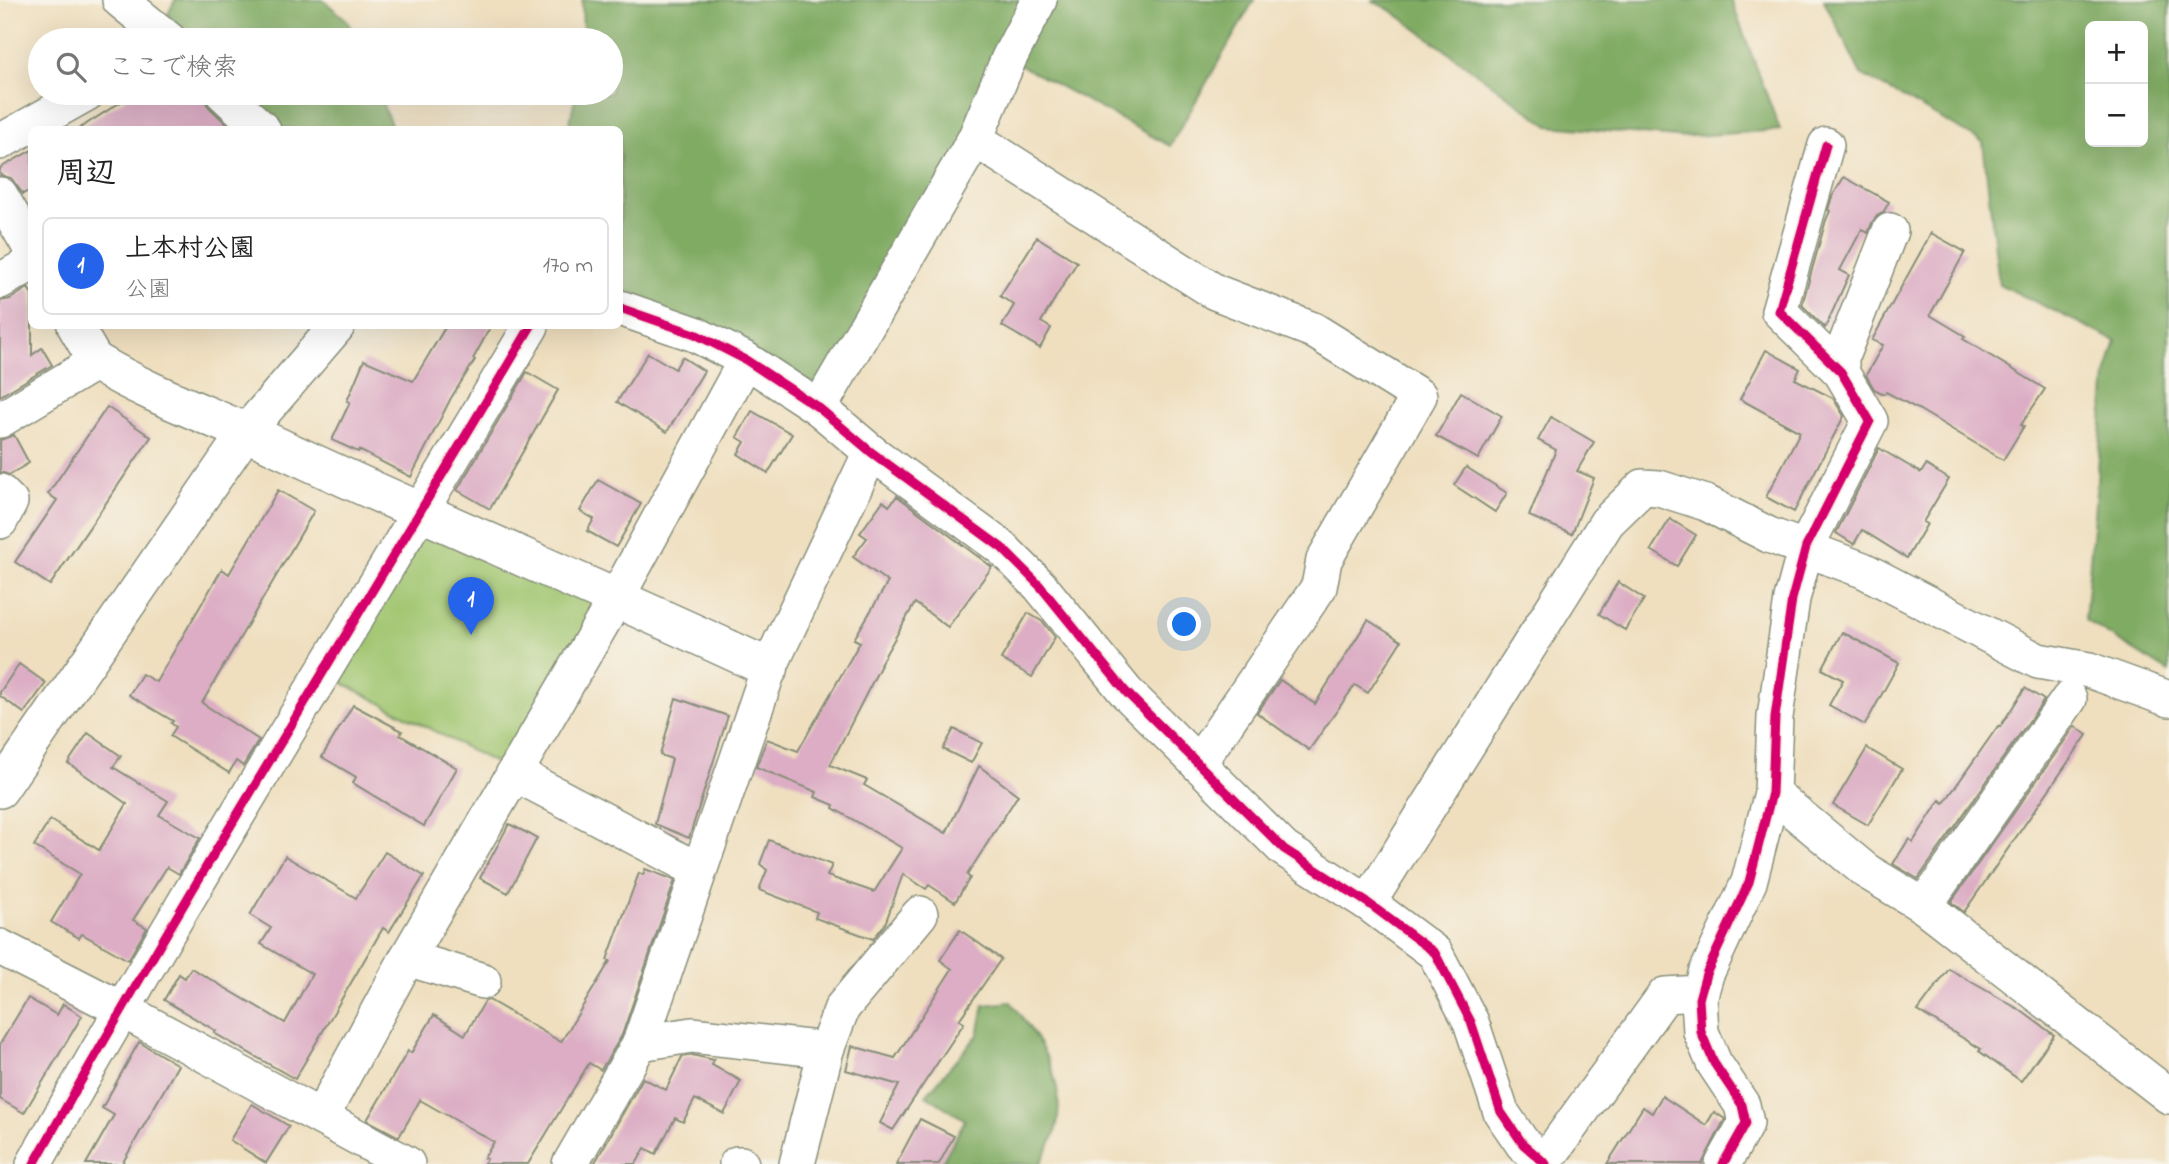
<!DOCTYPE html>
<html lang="ja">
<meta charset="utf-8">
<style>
body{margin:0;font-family:"Indie Flower","Klee One",sans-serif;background:#f2f2f2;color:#222}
.controls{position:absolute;right:21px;top:21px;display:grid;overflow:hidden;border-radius:10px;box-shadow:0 7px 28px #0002}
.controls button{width:63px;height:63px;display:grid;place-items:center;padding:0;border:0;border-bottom:2px solid #e0e0e0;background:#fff;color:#222;font:35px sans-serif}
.you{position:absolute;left:1185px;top:625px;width:24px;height:24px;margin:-18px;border:5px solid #fff;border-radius:50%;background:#1a73e8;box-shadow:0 0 0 10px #1a73e833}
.badge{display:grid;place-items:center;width:46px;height:46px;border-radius:50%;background:#2563eb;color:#fff;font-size:23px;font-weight:700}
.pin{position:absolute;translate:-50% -58px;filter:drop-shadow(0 2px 4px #0008)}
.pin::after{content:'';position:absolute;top:37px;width:24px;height:21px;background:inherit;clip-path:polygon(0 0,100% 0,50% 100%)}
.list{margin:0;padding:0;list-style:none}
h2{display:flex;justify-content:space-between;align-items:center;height:91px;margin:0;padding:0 28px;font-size:30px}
h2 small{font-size:23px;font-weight:400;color:#767676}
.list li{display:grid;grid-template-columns:46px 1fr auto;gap:21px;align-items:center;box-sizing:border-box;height:98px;margin:0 14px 14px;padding:0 14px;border:2px solid #e0e0e0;border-radius:10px}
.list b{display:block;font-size:26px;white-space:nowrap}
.list p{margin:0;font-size:23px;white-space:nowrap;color:#767676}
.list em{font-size:23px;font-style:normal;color:#767676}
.icon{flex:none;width:38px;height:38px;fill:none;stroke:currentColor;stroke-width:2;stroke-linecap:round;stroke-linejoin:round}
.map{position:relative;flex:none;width:2169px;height:1164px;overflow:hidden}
.search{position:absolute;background:#fff;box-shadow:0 7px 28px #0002;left:28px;top:28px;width:595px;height:77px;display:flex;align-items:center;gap:18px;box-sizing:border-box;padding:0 24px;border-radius:38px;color:#767676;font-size:26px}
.panel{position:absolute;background:#fff;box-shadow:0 7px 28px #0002;left:28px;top:126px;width:595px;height:203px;border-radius:10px}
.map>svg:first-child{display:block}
.green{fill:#a1c671;stroke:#608252;stroke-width:2}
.forest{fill:#80ab63;stroke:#50744c;stroke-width:2;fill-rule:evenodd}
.building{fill:#dcadc4}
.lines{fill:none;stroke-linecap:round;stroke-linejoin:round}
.minor-casing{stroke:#878e7a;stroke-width:38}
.tertiary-casing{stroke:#878e7a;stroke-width:41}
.minor{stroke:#fff;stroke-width:35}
.tertiary{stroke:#fff;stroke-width:38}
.cycleway-casing{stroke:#f7f3e8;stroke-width:13}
.cycleway{stroke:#d6006c;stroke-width:9}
</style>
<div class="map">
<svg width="2169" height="1164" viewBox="0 0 2169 1164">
<rect width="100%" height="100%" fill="#f7f3e8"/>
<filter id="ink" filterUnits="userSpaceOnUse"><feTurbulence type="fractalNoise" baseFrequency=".0143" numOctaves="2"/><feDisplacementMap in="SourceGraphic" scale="14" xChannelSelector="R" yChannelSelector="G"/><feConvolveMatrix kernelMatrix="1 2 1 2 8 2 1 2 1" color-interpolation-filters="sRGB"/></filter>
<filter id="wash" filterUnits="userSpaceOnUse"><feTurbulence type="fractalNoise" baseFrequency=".00686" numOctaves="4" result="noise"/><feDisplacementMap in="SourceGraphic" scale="28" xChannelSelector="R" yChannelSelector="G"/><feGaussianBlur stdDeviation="1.57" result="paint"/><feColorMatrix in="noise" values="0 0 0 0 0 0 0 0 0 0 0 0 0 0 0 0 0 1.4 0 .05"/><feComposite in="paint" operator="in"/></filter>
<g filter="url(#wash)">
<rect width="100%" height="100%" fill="#efdfbf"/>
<!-- green -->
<polygon class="green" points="421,513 617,597 514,773 324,673"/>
<!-- forest -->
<g class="forest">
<polygon points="175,0 323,0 347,20 356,40 189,40 168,14"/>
<polygon points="582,0 1254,0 1170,146 1009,59 819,408 620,301 620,130 568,130 576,93 611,93 611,40 583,40"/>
<polygon points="1371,0 1731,0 1780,130 1677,137 1549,126 1392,11"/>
<path d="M1824 0H2169V672L2085 620 2106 375 2116 341 1999 284 1983 142 1861 74ZM2090 26H2143V142H2090Z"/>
<polygon points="232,93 378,93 392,127 400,129 264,129"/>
<path d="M1011 1002C1039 1040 1068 1080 1056 1130 1053 1141 1045 1153 1040 1164H941L965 1120 926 1095 978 1035 984 1005Z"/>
</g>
<g id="blocks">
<!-- building -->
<g class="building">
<polygon points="135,93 203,93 204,100 209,107 233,130 77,130"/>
<polygon points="32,150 32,189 23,194 11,178 0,175 0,168"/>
<polygon points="1844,177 1889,202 1883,213 1877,216 1872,223 1868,233 1862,229 1840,270 1849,275 1825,328 1802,305 1826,220 1830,211 1828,210 1832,197"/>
<polygon points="1931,233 1965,252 1930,315 1965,336 1963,339 2045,389 2021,425 2024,426 2003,460 1920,410 1886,392 1884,394 1874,389 1866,375 1883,345 1872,340"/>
<polygon points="1037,237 1077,262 1041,322 1051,328 1040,348 1002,326 1014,305 1000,296"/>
<polygon points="28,288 32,294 32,355 42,348 52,365 0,396 0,301 10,299"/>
<polygon points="446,326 491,326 473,359 475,360 451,398 411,477 359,450 358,452 332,440 350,402 347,401 364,360 413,381"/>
<polygon points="1766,350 1800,369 1795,379 1833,398 1844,416 1794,512 1766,497 1800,432 1740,399"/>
<polygon points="648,353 675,369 682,357 704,371 667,432 617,402"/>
<polygon points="527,372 558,390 490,509 457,490"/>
<polygon points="1461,392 1502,416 1478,459 1436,436"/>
<polygon points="107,407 151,437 50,585 15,562 57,500 48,494"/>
<polygon points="752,411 792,434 768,473 738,454 745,442 737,437"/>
<polygon points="1551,417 1594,442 1577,471 1594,478 1572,534 1529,516 1556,450 1538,440"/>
<polygon points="14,435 29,463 9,475 0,472 0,440"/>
<polygon points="1879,448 1921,473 1926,465 1949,479 1923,522 1927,524 1907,558 1862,530 1854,544 1836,533"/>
<polygon points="1466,467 1507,493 1495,512 1454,485"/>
<polygon points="598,480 641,504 616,547 587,531 594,519 580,511"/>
<polygon points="278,490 314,511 202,703 259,740 243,766 236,761 229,773 170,736 176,727 171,723 173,721 129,695 142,674 156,682 222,569 229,574"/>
<polygon points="897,496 992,567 948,627 915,603 880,664 881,665 830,765 867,780 864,785 946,833 979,766 1018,795 967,875 970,878 955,902 929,885 926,889 903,874 885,924 873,939 815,918 817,912 759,890 767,870 760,864 769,840 832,865 827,876 874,892 902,848 833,808 834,805 815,797 817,792 756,767 767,739 798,751 860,642 854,639 888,582 853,557 867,538 860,533 883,501 889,506"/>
<polygon points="1670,519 1696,535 1677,566 1651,550"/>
<polygon points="1618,582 1644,599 1625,630 1599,614"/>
<polygon points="1028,613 1043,622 1055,637 1032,677 1001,659"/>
<polygon points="1368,620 1401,641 1368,693 1355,685 1309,750 1257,713 1280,680 1315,704"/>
<polygon points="1842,632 1899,663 1865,725 1829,705 1843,680 1822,669"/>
<polygon points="19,664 46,683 24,713 0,696 0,692"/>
<polygon points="2025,688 2044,700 1918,879 1893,864 1909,839 1913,842 1940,800 1944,803 1998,726 2000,727"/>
<polygon points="676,698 728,716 689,838 655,824 672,759 660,755"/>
<polygon points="353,705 402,731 400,735 457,768 424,826 353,783 356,777 322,757"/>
<polygon points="2075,726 2087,735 1964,912 1951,902"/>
<polygon points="954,729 982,743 971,763 943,749"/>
<polygon points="88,733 121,756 113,767 168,801 159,815 200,838 179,874 167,867 133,920 147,928 128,960 82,934 79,938 51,922 80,874 34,846 50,820 99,850 127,804 68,763"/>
<polygon points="1867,748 1902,769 1868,825 1833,805"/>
<polygon points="509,824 537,838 508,893 480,878"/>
<polygon points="385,852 424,876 389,932 383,928 295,1079 214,1033 216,1031 164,1000 179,974 185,978 191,968 285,1023 312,974 261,944 271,928 250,915 285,856 356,898"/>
<polygon points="645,869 675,880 622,1035 601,1070 589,1063 528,1164 483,1164 487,1159 484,1158 494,1142 420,1100 399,1137 367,1120 408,1051 411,1053 434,1015 465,1035 485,1001 489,1000 561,1042 610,961 607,960 639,873 643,875"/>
<polygon points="960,930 1001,959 959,1020 964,1023 893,1130 880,1123 899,1085 846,1070 852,1046 895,1058 952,969 940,960"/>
<polygon points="1949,969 2020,1010 2054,1035 2021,1081 1979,1051 1981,1049 1918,1011"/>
<polygon points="28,998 57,1015 63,1004 82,1016 24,1113 0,1099 0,1044"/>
<polygon points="139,1042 178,1065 122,1164 86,1164 114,1115 102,1108"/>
<polygon points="692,1055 714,1060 712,1065 741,1081 724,1114 695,1099 683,1122 675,1118 656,1154 645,1148 636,1164 594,1164 643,1078 666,1090 682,1057"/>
<polygon points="1662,1096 1706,1125 1714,1112 1725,1119 1702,1164 1607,1164 1643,1107 1652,1113"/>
<polygon points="252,1104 289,1126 266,1163 230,1140"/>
<polygon points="920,1119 954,1136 939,1164 896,1164"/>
</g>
</g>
</g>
<g filter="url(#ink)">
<use href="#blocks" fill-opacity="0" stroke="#878e7a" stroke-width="2"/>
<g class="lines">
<defs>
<g id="minor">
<polyline points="120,0 169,40"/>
<polyline points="223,93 263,130"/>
<polyline points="975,139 1215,292 1313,330 1419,396 1324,560 1319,587 1198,764"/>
<polyline points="0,142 87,93"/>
<polyline points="0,195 32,250"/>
<polyline points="0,281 32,263"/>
<polyline points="620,308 695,334 746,360 819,408 871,452 1002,548 1040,586 1126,692 1284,849 1368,903 1435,953 1471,1022 1501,1112 1523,1144 1546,1164"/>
<polyline points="1841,372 1841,357 1890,231"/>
<polyline points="819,408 975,139 1009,58 1039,0"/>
<polyline points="0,420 96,362 75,326"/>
<polyline points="0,492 10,502 0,521"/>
<polyline points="514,773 698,870"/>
<polyline points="0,790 246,432 337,326"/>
<polyline points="1772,793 1866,871 1924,906 2169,1096"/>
<polyline points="1368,903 1607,522 1643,487 1659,488 1706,503 1769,535 1863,570 2038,661 2089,670 2169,699"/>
<polyline points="1924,906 2069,699"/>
<polyline points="0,947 121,1009 407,1164"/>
<polyline points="407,958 483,981"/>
<polyline points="640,1043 692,1035 826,1050"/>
<polyline points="321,1117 407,958 617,597 746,360"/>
<polyline points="1544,1163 1665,995 1701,993"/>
<path d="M34 1164C193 880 366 605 531 326"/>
<polyline points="570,1164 640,1043 769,668 871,452"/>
<polyline points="737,1164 741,1164"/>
<polyline points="797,1164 826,1050 842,1008 920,914"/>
<polyline points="1723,1164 1746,1123 1742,1105 1714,1063 1701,1032 1699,999 1706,974 1749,882 1772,793 1775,717 1792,599 1806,547 1870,421 1841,372 1779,311 1826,145"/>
</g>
<path id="tertiary" d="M96 362C152 396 215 417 274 445 438 522 605 591 769 668"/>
</defs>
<!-- minor casing -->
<use href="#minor" class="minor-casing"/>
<!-- tertiary casing -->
<use href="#tertiary" class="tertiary-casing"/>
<!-- minor -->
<use href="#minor" class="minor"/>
<!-- tertiary -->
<use href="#tertiary" class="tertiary"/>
<defs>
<g id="cycleway">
<polyline points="620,308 695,334 746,360 819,408 871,452 1002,548 1040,586 1126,692 1284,849 1368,903 1435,953 1471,1022 1501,1112 1523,1144 1546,1164"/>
<path d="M34 1164C193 880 366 605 531 326"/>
<polyline points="1723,1164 1746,1123 1742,1105 1714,1063 1701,1032 1699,999 1706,974 1749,882 1772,793 1775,717 1792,599 1806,547 1870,421 1841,372 1779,311 1826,145"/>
</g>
</defs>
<!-- cycleway casing -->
<use href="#cycleway" class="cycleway-casing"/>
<!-- cycleway -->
<use href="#cycleway" class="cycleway"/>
</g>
</g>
</svg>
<div class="controls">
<button>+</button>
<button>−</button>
</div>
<div class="you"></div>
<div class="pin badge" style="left:471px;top:635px">1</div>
<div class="search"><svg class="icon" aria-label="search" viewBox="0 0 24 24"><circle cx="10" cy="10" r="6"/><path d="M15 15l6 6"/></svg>ここで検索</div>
<section class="panel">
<h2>周辺<small></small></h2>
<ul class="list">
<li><span class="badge">1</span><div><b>上本村公園</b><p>公園</p></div><em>170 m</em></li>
</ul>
</section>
</div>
